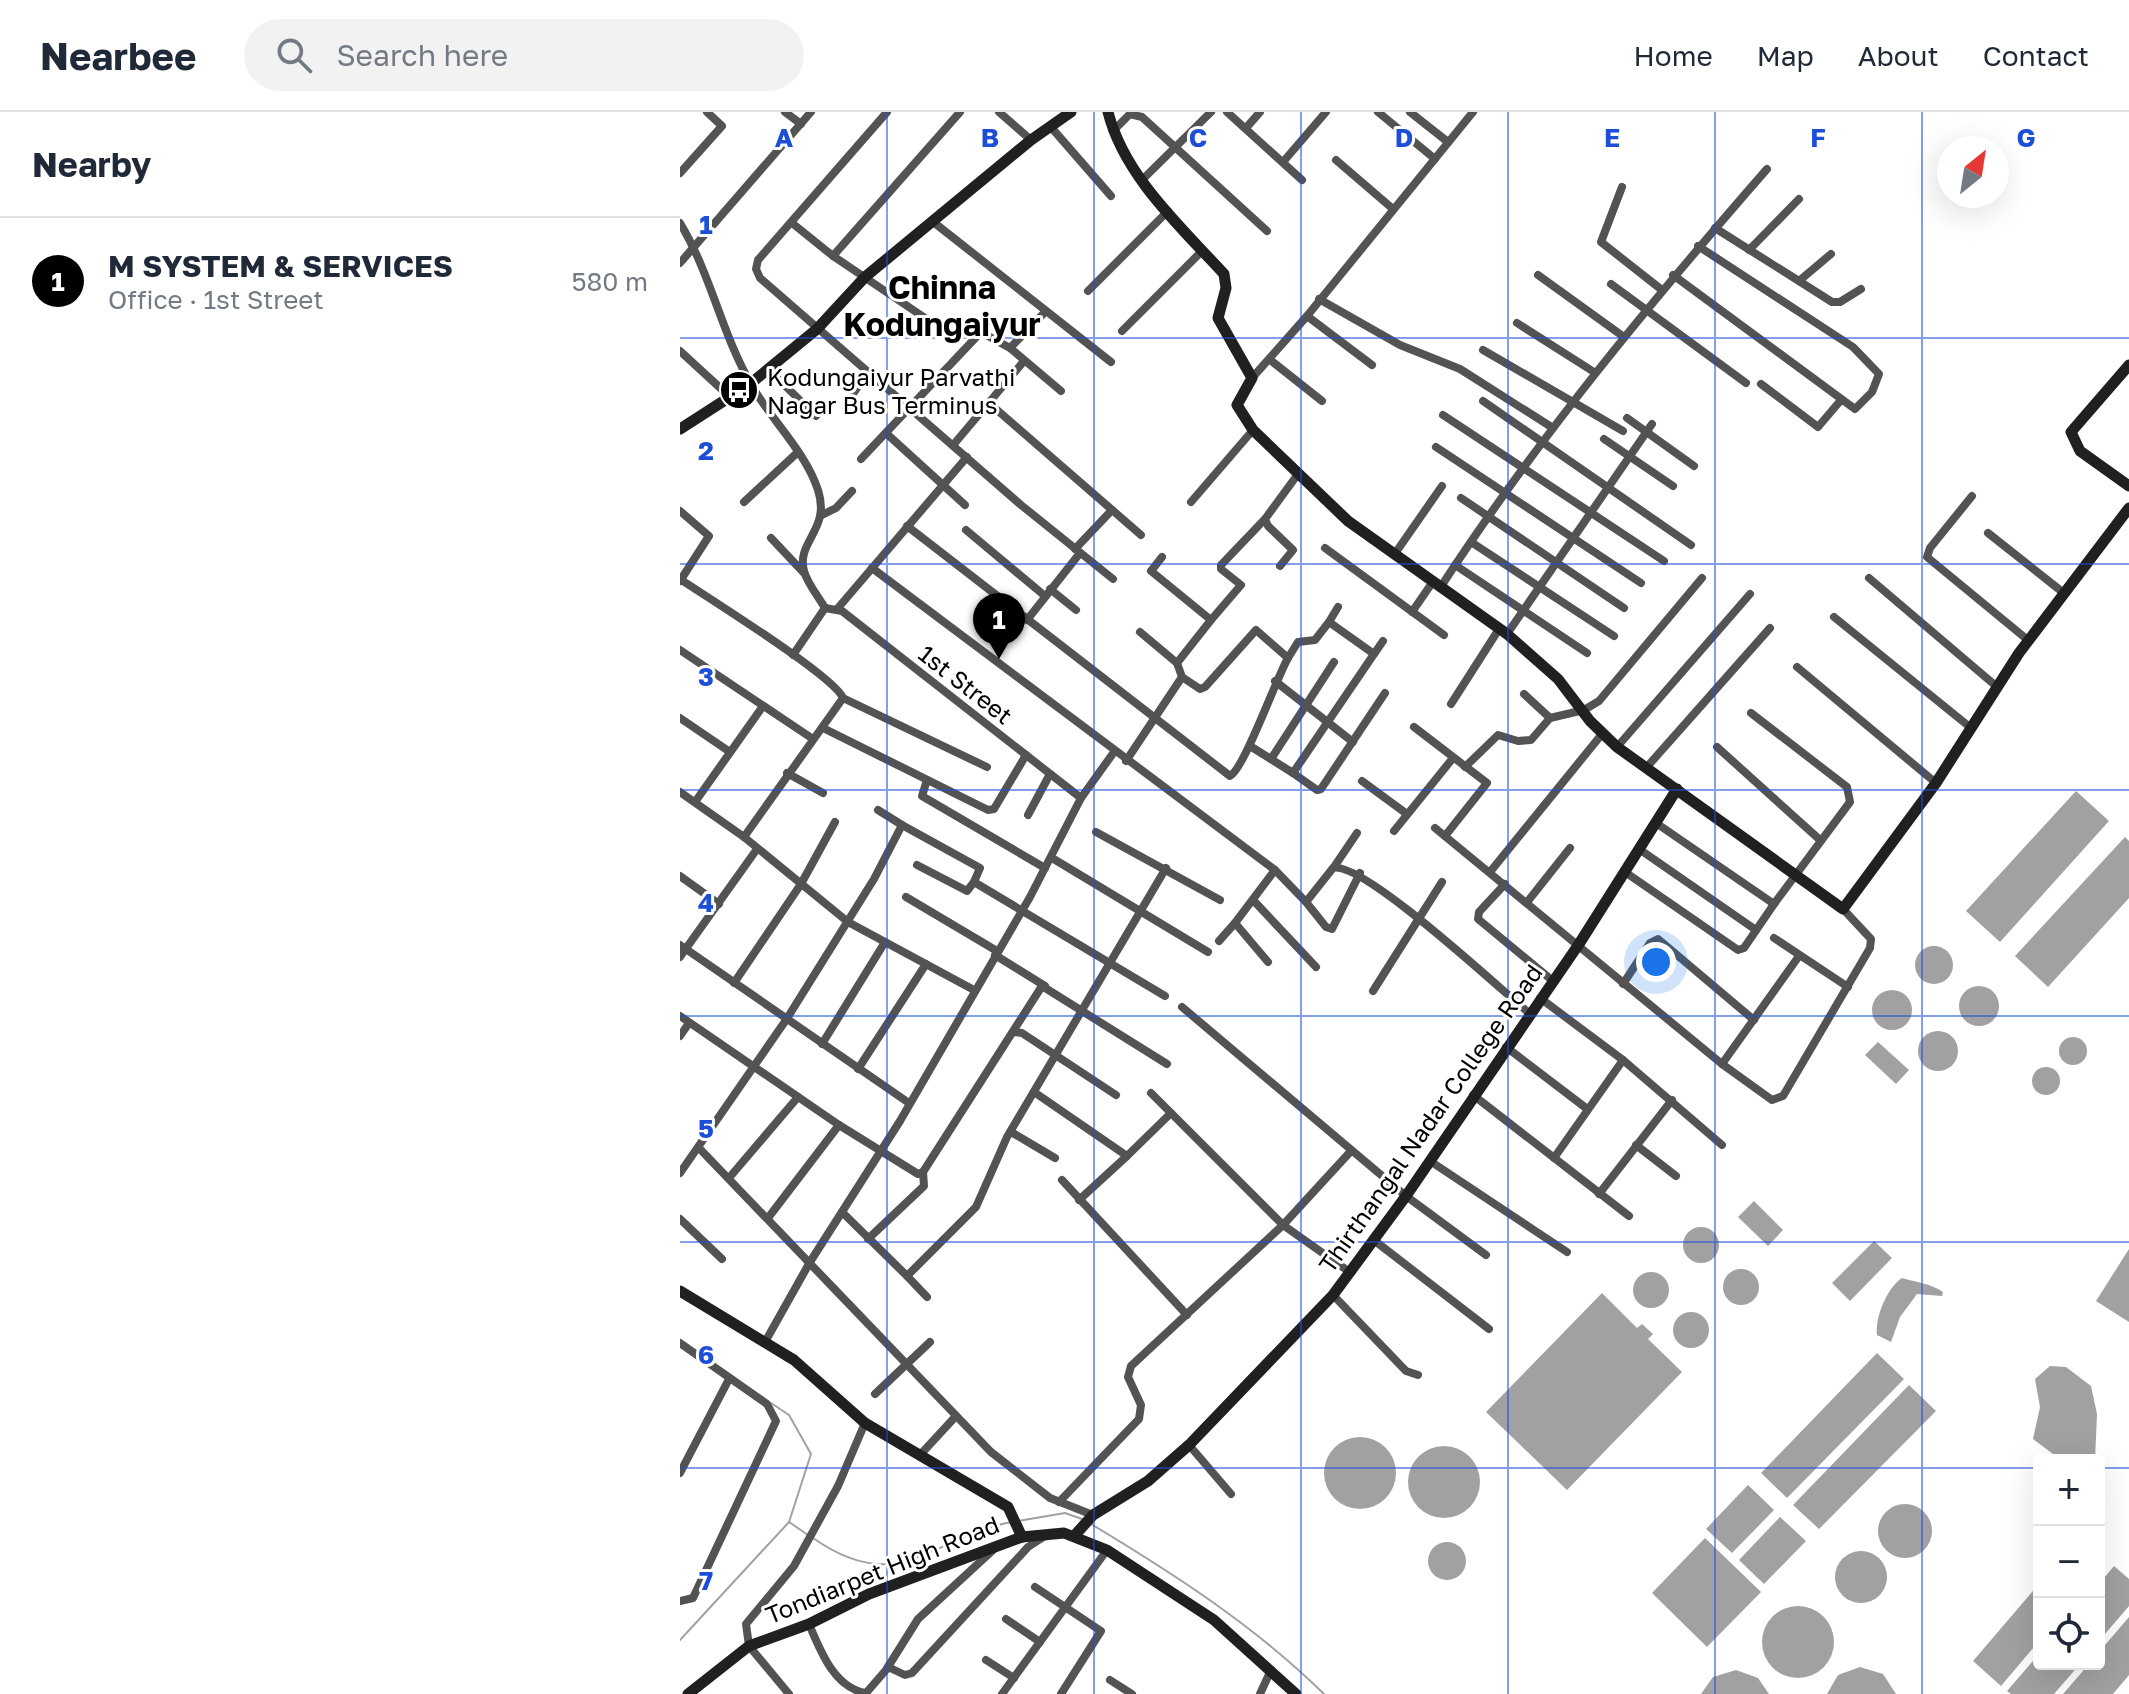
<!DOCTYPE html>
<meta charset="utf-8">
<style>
body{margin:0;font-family:"Golos Text",sans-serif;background:#f2f2f3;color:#1f2937}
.controls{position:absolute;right:24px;bottom:24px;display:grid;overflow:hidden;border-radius:8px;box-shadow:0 8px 32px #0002}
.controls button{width:72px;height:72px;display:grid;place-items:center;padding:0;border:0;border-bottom:2px solid #e0e1e3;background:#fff;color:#1f2937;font:40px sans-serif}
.compass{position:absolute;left:1257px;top:24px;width:72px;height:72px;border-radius:50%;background:#fff;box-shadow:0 8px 32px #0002;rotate:30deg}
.you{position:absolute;left:976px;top:850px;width:28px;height:28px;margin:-20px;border:6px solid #fff;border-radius:50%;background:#1a73e8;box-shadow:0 0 0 12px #1a73e833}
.badge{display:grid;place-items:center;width:52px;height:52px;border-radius:50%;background:#000;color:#fff;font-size:26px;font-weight:700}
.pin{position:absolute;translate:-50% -66px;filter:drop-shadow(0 2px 4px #0008)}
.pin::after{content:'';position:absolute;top:42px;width:28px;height:24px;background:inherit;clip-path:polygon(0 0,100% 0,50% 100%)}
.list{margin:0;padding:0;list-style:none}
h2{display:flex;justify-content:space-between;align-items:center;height:104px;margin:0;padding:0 32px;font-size:34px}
h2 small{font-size:26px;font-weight:400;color:#747a83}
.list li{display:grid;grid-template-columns:52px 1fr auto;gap:24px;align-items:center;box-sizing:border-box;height:128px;padding:0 32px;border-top:2px solid #e0e1e3}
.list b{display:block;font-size:30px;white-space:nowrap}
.list p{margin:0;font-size:26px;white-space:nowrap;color:#747a83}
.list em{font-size:26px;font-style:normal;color:#747a83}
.icon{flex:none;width:44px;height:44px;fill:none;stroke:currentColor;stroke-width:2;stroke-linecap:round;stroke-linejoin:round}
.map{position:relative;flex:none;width:1449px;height:1582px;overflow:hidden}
header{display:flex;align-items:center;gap:48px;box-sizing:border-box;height:112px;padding:0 40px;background:#fff;border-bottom:2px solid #e0e1e3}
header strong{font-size:38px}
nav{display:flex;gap:44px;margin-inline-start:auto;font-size:28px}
.search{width:560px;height:72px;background:#f2f2f3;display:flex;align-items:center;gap:20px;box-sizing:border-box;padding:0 28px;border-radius:44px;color:#747a83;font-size:30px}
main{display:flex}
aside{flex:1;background:#fff}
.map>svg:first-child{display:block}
.water{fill:#a1a1a1}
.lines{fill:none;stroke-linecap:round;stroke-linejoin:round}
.stream{stroke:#a1a1a1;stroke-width:2}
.street{stroke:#535353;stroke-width:8}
.secondary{stroke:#202020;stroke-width:11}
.grid{fill:none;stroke:#1d4ed8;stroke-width:2;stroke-opacity:0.55}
.labels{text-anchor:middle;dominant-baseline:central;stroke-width:6;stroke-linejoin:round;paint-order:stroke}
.poi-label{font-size:24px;fill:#000;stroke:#fff;text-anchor:start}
.street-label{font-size:24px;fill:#000;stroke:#fff}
.district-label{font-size:32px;font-weight:bold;fill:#000;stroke:#fff}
.grid-label{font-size:26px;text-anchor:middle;font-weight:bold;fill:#1d4ed8;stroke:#fff;stroke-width:6;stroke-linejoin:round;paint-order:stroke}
</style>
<header>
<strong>Nearbee</strong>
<div class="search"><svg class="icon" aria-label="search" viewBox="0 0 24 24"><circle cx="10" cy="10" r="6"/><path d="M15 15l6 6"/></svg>Search here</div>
<nav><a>Home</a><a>Map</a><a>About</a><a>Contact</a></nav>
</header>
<main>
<aside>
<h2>Nearby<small></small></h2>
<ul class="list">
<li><span class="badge">1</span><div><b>M SYSTEM &amp; SERVICES</b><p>Office · 1st Street</p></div><em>580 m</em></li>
</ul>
</aside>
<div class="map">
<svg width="1449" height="1582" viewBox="0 0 1449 1582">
<rect width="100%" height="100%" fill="#fff"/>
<!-- water -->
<g class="water">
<polygon points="1396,679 1429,709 1320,830 1286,799"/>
<polygon points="1445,725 1449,729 1449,786 1368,875 1335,844"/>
<circle cx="1254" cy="853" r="19"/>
<circle cx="1299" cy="894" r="20"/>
<circle cx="1212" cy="898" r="20"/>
<circle cx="1258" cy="939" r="20"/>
<circle cx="1393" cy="939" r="14"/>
<polygon points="1198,930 1229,958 1216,972 1185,943"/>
<circle cx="1366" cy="969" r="14"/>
<polygon points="1074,1089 1103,1118 1088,1134 1058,1105"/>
<circle cx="1021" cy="1133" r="18"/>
<polygon points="1194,1129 1212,1146 1170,1189 1152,1171"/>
<polygon points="1449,1137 1449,1210 1416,1189"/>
<circle cx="1061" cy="1175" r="18"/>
<circle cx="971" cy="1178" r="18"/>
<path d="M1222 1166C1235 1170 1252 1172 1263 1180L1262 1184 1237 1182 1220 1205 1211 1230 1197 1223C1195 1205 1207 1176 1222 1166Z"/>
<polygon points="922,1181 957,1216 962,1212 973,1222 968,1227 1002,1260 887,1378 806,1300"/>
<circle cx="1011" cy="1218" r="18"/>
<polygon points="1197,1241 1224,1267 1107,1386 1081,1361"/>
<polygon points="1370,1254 1386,1255 1411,1274 1417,1302 1415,1348 1381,1348 1353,1327 1360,1295 1355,1267"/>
<polygon points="1229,1273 1256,1299 1139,1417 1113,1393"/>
<circle cx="680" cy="1361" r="36"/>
<circle cx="764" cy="1370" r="36"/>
<polygon points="1068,1373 1094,1398 1052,1441 1026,1417"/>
<circle cx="1225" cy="1419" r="27"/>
<polygon points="1100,1405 1126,1429 1084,1472 1059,1448"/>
<polygon points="1025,1426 1081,1480 1027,1535 972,1481"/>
<circle cx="767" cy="1449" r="19"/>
<circle cx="1181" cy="1465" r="26"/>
<polygon points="1434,1454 1449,1467 1449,1494 1419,1529 1419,1472"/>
<polygon points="1359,1472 1359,1529 1321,1574 1293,1549"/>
<circle cx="1118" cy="1530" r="36"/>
<polygon points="1449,1505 1449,1563 1433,1582 1383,1582 1409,1552 1419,1552 1419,1540"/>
<polygon points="1359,1542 1359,1552 1400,1552 1374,1582 1331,1582 1327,1579"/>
<polygon points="1180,1555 1203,1562 1216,1582 1147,1582 1158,1563"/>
<polygon points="1056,1558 1078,1566 1089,1582 1021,1582 1033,1565"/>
</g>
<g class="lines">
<!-- stream -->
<g class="stream">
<polyline points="338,1409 385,1401 402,1407"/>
<polyline points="109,1410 128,1423"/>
<path d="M411 1412C494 1462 575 1514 644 1582"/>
<path d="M133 1426C220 1487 252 1424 332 1410"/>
<polyline points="0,1528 109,1410 131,1342 109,1303 91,1291"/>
</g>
<!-- street -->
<g class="street">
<polyline points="105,0 121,12"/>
<polyline points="207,0 78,148 76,157 80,166 341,393 433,467"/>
<polyline points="319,0 351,28"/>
<polyline points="547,0 622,68"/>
<polyline points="698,0 755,47"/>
<polyline points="730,0 768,30"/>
<polyline points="370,14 431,84"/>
<polyline points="566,16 580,0"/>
<polyline points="433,19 450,2 462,5 587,119"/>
<polyline points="656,48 713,97"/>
<polyline points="603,50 646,0"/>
<polyline points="0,61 42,14 27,0"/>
<polyline points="462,68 531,0"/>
<polyline points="942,75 921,130 982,178"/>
<polyline points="252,109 431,250"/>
<path d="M0 111C31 162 42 223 72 274 92 309 125 339 138 378 151 418 116 429 124 459 127 471 138 484 145 496"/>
<polyline points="112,111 153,144 248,208"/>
<polyline points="1035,116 1152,190 1160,190 1181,177"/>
<polyline points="1069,138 1119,87"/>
<polyline points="153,144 280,0"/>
<polyline points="0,151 131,0"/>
<polyline points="858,163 944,225"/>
<polyline points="993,163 1175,297 1192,280 1199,262 1173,235 1018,134"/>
<polyline points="1119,169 1151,142"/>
<polyline points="931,172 1066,271"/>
<polyline points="408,179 488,99"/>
<polyline points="639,187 720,233 780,257 873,316"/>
<polyline points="627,204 692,253"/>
<polyline points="837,211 914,260"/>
<polyline points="442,219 522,139"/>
<polyline points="330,236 366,199"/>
<polyline points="803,238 943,319"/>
<polyline points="0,239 49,284"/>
<polyline points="589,247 642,289"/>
<polyline points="88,257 136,304"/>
<polyline points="572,266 627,204 793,0"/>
<polyline points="1081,272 1138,315 1161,288"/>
<polyline points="168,289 188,260"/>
<polyline points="803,289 1011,433"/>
<polyline points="309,291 461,423"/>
<polyline points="763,303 984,449"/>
<polyline points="947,306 1014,354"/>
<polyline points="207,322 285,393"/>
<polyline points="924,327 993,374"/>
<polyline points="274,332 344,249"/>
<polyline points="756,335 961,471"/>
<polyline points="181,347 301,220 330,236 381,279"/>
<polyline points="1292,384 1250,436 1247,445 1349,529"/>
<polyline points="781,386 944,496"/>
<polyline points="64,390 118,340"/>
<polyline points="511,390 573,318"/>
<polyline points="0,399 29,424 0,469"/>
<polyline points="142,403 156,396 172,379"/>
<path d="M227 414 550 664C564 657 596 567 608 546L576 518 525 575 520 577 502 565 497 551 531 508 471 459 482 445"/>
<polyline points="286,418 365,484"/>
<polyline points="1308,421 1385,482"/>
<polyline points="91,426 124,461"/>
<polyline points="791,430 934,524"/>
<polyline points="645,436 764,523"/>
<polyline points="395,437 432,398"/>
<polyline points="714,443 762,374"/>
<polyline points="775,453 907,541"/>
<polyline points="600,454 613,438 588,414 585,407 618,362"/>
<path d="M192 456 595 758 626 790 653 756C682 748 820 877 849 901"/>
<polyline points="1189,466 1316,574"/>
<path d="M0 467C28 486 154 564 163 586L64 725"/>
<path d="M760 476C857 327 970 191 1087 57"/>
<polyline points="370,477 396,498"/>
<polyline points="145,496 162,499 401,686"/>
<polyline points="158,496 287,345"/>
<polyline points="732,500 752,471"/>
<polyline points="1154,505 1291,616"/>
<polyline points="347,508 400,441"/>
<polyline points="531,508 561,473 541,457 541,453 585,407"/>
<polyline points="649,510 658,495"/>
<polyline points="460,520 497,551"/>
<polyline points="827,522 972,312"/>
<polyline points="0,538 133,627"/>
<polyline points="694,542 703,529"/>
<polyline points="113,543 145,496"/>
<polyline points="1117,555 1256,671"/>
<polyline points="595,569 673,630"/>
<polyline points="844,582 870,606"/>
<polyline points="163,586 307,655"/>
<polyline points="771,592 819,517"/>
<polyline points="0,606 50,640"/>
<polyline points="734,615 807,671 765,724"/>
<polyline points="143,616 308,698 314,697 346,643"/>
<polyline points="570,634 613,661 694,542 649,510 635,528 618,530 608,546"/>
<polyline points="937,635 1070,482"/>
<polyline points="1037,635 1139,727"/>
<polyline points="591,647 654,550"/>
<polyline points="446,649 502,565"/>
<polyline points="785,655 818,623 838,629 851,628 870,606 904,598 919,589 1022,466"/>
<polyline points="966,656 1090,516"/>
<polyline points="107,661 143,681"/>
<polyline points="613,661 637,678 641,677 705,581"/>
<polyline points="247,668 242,684 365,756"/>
<polyline points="682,669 727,702"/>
<polyline points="0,680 64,725 168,810 294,878"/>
<polyline points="15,690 83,594"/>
<polyline points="198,698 222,713"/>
<polyline points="348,703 370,662"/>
<polyline points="976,711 1094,792 1170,690 1167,675 1071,601"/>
<polyline points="755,716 1042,952 1092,988 1103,984 1190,836 1191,827 1163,797"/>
<polyline points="714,719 773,646"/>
<polyline points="416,720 540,788"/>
<polyline points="959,737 1076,818"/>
<polyline points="372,746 528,840"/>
<polyline points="237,753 287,779 294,770 485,884"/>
<polyline points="654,755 677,721"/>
<polyline points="810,760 922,622"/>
<polyline points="945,760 1058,838 1064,836 1094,792"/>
<polyline points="0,764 39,792"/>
<polyline points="825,772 799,800 798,807 873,869"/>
<polyline points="226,785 317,839"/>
<polyline points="573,788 636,855"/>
<polyline points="848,789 890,736"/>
<polyline points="626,790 646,815 652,817 680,761"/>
<polyline points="1094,826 1168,875"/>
<polyline points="539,829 555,811"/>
<polyline points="0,833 229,991"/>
<polyline points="315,843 365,874"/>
<polyline points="0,845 77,737"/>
<polyline points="588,850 555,811 595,758"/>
<polyline points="54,871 121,772 155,710"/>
<polyline points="943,872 970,831 978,827 1074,908"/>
<polyline points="693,879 762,770"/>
<polyline points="860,886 943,948 1042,1033"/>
<polyline points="502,895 726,1084 806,1143"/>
<polyline points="0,904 159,1013 238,1062 243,1060 362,874 487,952"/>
<polyline points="334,920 342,921 436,983"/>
<polyline points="0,924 9,911"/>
<polyline points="142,932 205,830"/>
<polyline points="826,935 906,996"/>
<polyline points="1042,952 1119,844"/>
<polyline points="178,957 246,852"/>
<polyline points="354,980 447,1044 491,1001"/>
<polyline points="471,981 603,1113 671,1161"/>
<polyline points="793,983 949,1104"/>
<polyline points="331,1020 375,1046"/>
<polyline points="956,1033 996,1064"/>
<polyline points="19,1036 311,1340 370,1386 413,1403"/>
<polyline points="874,1046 943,948"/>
<polyline points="750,1049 887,1140"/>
<polyline points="0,1061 106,908 194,767 222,713 300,756 294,770"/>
<polyline points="49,1066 118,985"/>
<polyline points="382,1068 507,1203"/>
<polyline points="919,1082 992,988"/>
<polyline points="399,1088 447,1044"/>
<polyline points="162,1100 227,1164 296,1095 327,1025 486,756"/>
<polyline points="88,1106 159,1013"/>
<polyline points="0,1107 42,1147"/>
<polyline points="188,1127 244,1074 243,1060"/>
<polyline points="695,1129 809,1217"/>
<polyline points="227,1164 247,1185"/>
<polyline points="653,1183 726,1259 738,1263"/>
<polyline points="85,1230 130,1150 220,1009 350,785 401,686 434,640"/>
<polyline points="0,1231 87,1292 96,1309 13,1486 0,1489"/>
<polyline points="195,1282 250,1230"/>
<polyline points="509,1333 551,1382"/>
<polyline points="240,1343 276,1304"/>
<polyline points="0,1361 49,1267"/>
<polyline points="379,1390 459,1307 461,1293 448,1265 451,1254 603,1113 671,1039"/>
<polyline points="355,1475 421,1519 381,1582"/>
<polyline points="326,1507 360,1530"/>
<path d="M129 1512C140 1538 154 1576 186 1581L206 1558 238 1507 313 1438"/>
<polyline points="306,1548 334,1566"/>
<polyline points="208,1555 225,1563 232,1561 348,1435 365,1424"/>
<polyline points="430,1568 452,1582"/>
<polyline points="109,1582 69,1534 66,1512 114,1454 158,1374 185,1311"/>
<polyline points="322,1582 427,1438"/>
<polyline points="580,1582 591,1558"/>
</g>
<!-- secondary -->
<g class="secondary">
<path d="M428 0C444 64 501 115 544 162L546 176 538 206 572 266 557 293 573 318 668 409 827 522 878 567 910 609 937 635 1163 797 1256 671 1339 541 1449 396"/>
<polyline points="1449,253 1391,320 1400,339 1449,374"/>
<polyline points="0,317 70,272 137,217 185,165 351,28 391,0"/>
<polyline points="0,1179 114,1248 185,1311 328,1395 342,1425"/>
<polyline points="395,1423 413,1403 468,1369 509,1333 653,1183 726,1084 899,832 997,677"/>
<polyline points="8,1582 69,1534 129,1512 189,1482 342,1425 384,1421 427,1438 534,1508 616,1582"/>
</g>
</g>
<!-- grid -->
<path class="grid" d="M207 0V1582M414 0V1582M621 0V1582M828 0V1582M1035 0V1582M1242 0V1582M0 226H1449M0 452H1449M0 678H1449M0 904H1449M0 1130H1449M0 1356H1359M1419 1356H1449"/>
<!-- icons -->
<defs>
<symbol id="bus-disc" viewBox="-11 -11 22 22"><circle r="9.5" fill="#000" stroke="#fff"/><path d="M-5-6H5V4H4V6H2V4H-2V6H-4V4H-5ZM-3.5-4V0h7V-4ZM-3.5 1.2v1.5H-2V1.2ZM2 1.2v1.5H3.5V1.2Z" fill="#fff"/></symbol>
</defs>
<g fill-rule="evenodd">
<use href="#bus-disc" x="37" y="256" width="44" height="44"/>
</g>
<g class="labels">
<!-- poi labels -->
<g class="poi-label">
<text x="87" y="264">Kodungaiyur Parvathi<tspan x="87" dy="28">Nagar Bus Terminus</tspan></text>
</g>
<!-- street labels -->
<g class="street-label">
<text transform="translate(286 572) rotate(38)">1st Street</text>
<text transform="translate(750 1006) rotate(-55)">Thirthangal Nadar College Road</text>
<text transform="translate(202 1457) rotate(-22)">Tondiarpet High Road</text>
</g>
<!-- district labels -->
<g class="district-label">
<text x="262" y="175">Chinna<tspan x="262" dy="37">Kodungaiyur</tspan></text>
</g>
</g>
<g class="grid-label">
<text x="104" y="35">A</text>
<text x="310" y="35">B</text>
<text x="518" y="35">C</text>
<text x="724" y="35">D</text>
<text x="932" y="35">E</text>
<text x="1138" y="35">F</text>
<text x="1346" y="35">G</text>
<text x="26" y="122">1</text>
<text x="26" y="348">2</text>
<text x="26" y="574">3</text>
<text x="26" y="800">4</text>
<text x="26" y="1026">5</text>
<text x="26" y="1252">6</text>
<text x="26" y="1478">7</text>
</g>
</svg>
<div class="controls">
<button>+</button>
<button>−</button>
<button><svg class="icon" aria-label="locate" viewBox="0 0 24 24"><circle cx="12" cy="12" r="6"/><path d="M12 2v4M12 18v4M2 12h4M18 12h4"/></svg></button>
</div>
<svg class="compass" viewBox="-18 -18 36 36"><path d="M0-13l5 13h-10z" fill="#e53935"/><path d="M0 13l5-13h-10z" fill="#747a83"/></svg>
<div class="you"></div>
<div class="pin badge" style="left:319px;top:547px">1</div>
</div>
</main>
